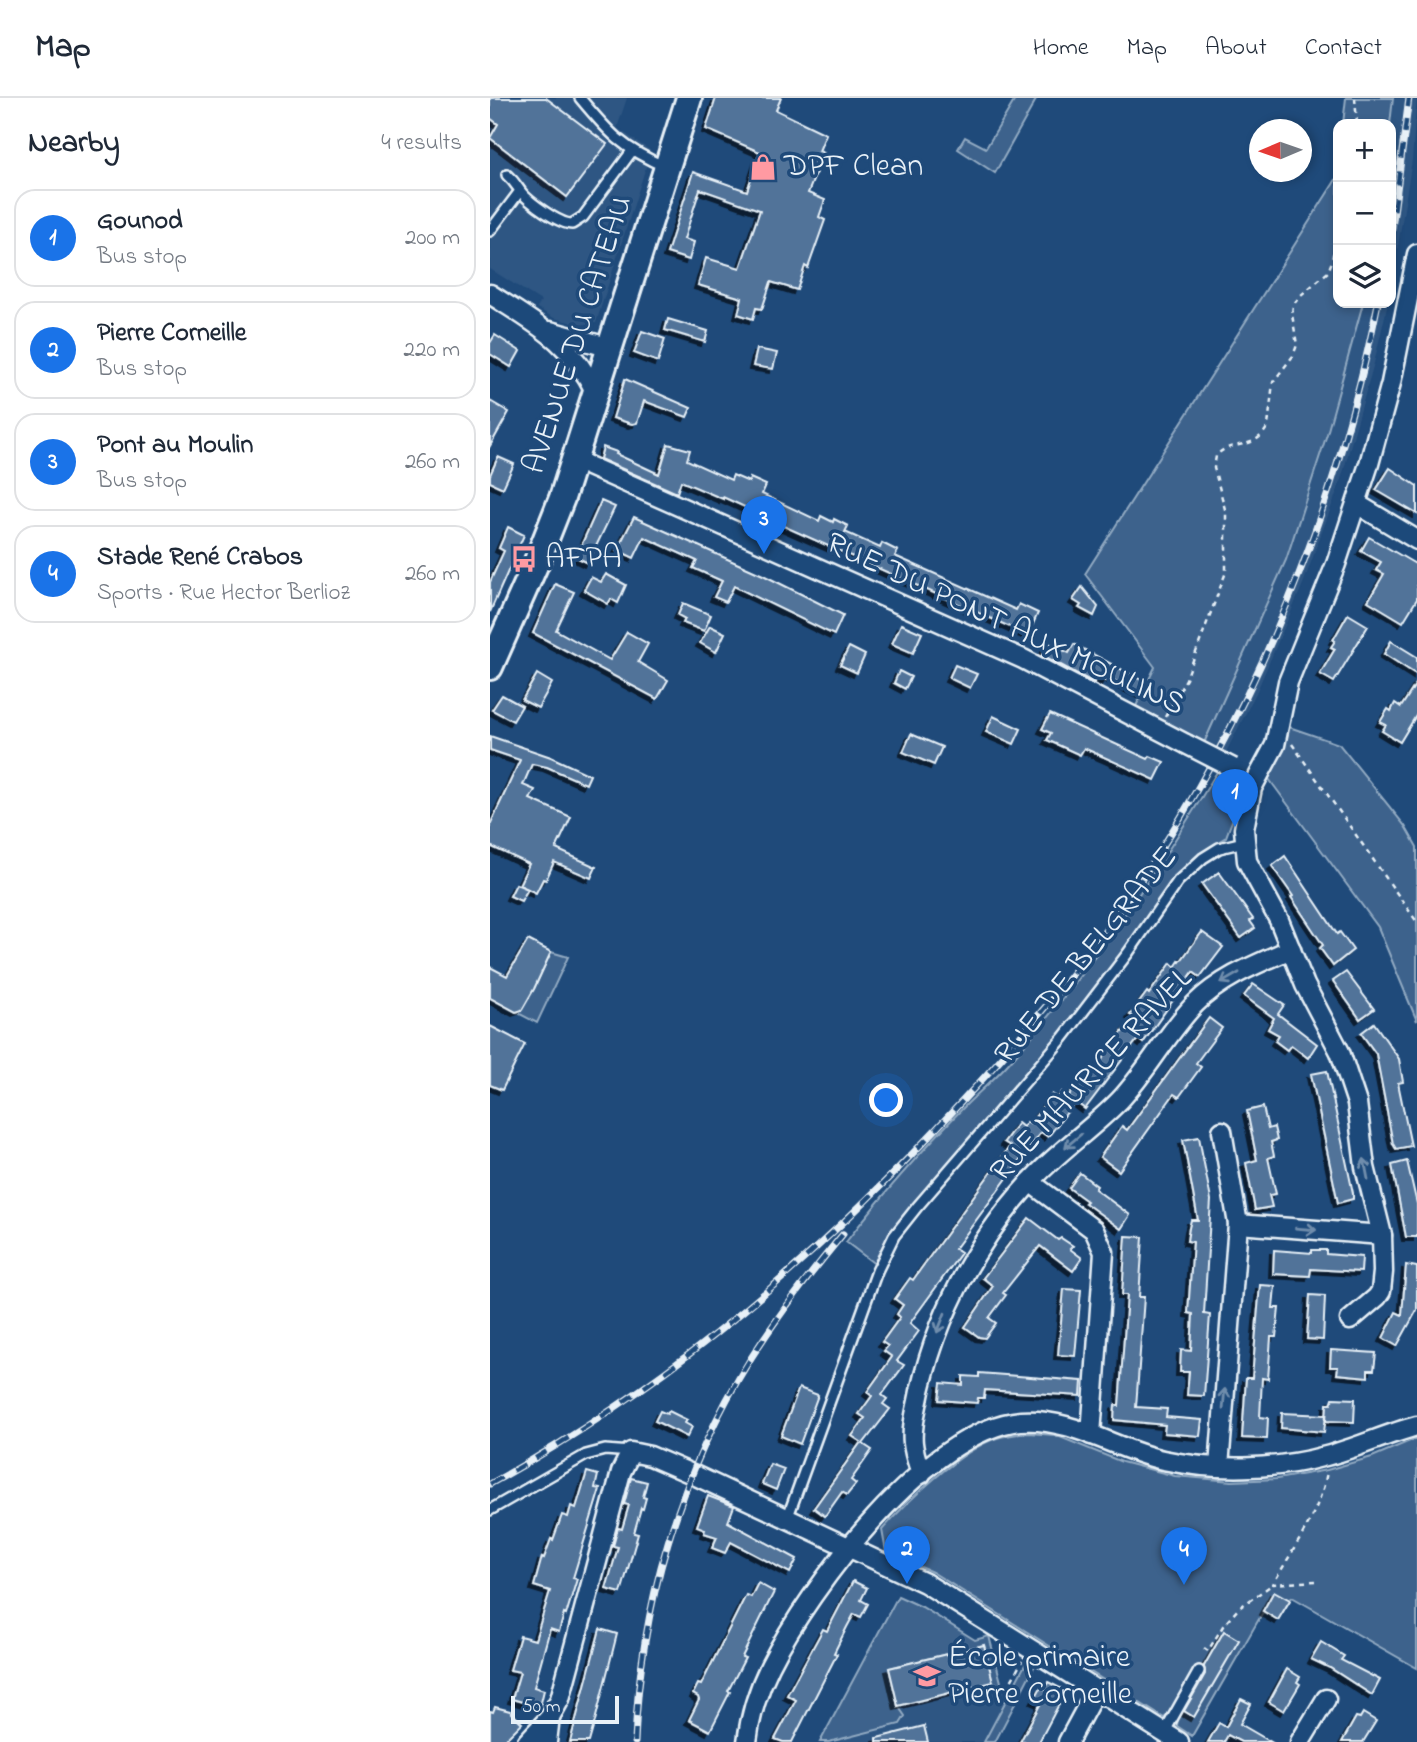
<!DOCTYPE html>
<meta charset="utf-8">
<style>
body{margin:0;font-family:"Indie Flower",sans-serif;background:#f6f6f7;color:#1f2937}
.controls{position:absolute;right:21px;top:21px;display:grid;overflow:hidden;border-radius:14px;box-shadow:0 4px 10px #0003}
.controls button{width:63px;height:63px;display:grid;place-items:center;padding:0;border:0;border-bottom:2px solid #e0e1e3;background:#fff;color:#1f2937;font:35px sans-serif}
.compass{position:absolute;left:759px;top:21px;width:63px;height:63px;border-radius:50%;background:#fff;box-shadow:0 4px 10px #0003;rotate:268deg}
.scale{position:absolute;left:21px;bottom:18px;width:108px;box-sizing:border-box;padding-left:7px;border:4px solid #e8f1f8;border-top:0;font-size:19px;line-height:24px;white-space:nowrap;color:#e8f1f8;-webkit-text-stroke:5px #1f4a7a;paint-order:stroke}
.you{position:absolute;left:397px;top:1003px;width:24px;height:24px;margin:-18px;border:5px solid #fff;border-radius:50%;background:#1a73e8;box-shadow:0 0 0 10px #1a73e833}
.badge{display:grid;place-items:center;width:46px;height:46px;border-radius:50%;background:#1a73e8;color:#fff;font-size:23px;font-weight:700}
.pin{position:absolute;translate:-50% -58px;filter:drop-shadow(0 2px 4px #0008)}
.pin::after{content:'';position:absolute;top:37px;width:24px;height:21px;background:inherit;clip-path:polygon(0 0,100% 0,50% 100%)}
.list{margin:0;padding:0;list-style:none}
h2{display:flex;justify-content:space-between;align-items:center;height:91px;margin:0;padding:0 28px;font-size:30px}
h2 small{font-size:23px;font-weight:400;color:#747a83}
.list li{display:grid;grid-template-columns:46px 1fr auto;gap:21px;align-items:center;box-sizing:border-box;height:98px;margin:0 14px 14px;padding:0 14px;border:2px solid #e0e1e3;border-radius:21px}
.list b{display:block;font-size:26px;white-space:nowrap}
.list p{margin:0;font-size:23px;white-space:nowrap;color:#747a83}
.list em{font-size:23px;font-style:normal;color:#747a83}
.icon{flex:none;width:38px;height:38px;fill:none;stroke:currentColor;stroke-width:2;stroke-linecap:round;stroke-linejoin:round}
.map{position:relative;flex:none;width:927px;height:1644px;overflow:hidden}
header{display:flex;align-items:center;gap:42px;box-sizing:border-box;height:98px;padding:0 35px;background:#fff;border-bottom:2px solid #e0e1e3}
header strong{font-size:33px}
nav{display:flex;gap:38px;margin-inline-start:auto;font-size:24px}
main{display:flex}
aside{flex:1;background:#fff}
.map>svg:first-child{display:block}
.built{fill:#2e5683}
.green{fill:#3c628c;stroke:#92aac2;stroke-width:2}
.building{fill:#517399;stroke:#e8f1f8;stroke-width:2;filter:url(#shadow)}
.lines{fill:none;stroke-linecap:round;stroke-linejoin:round}
.service-casing{stroke:#e8f1f8;stroke-width:14}
.minor-casing{stroke:#e8f1f8;stroke-width:23}
.secondary-casing{stroke:#e8f1f8;stroke-width:30}
.path{stroke:#e8f1f8;stroke-width:2.5;stroke-dasharray:5 5;stroke-linecap:butt}
.service{stroke:#1f4a7a;stroke-width:9}
.minor{stroke:#1f4a7a;stroke-width:18}
.secondary{stroke:#1f4a7a;stroke-width:24}
.rail-casing{stroke:#e8f1f8;stroke-width:7}
.rail{stroke:#1f4a7a;stroke-width:4.5;stroke-dasharray:13;stroke-linecap:butt}
.minor-bridge-casing{stroke:#e8f1f8;stroke-width:23;stroke-linecap:butt}
.minor-bridge{stroke:#1f4a7a;stroke-width:18}
.oneway{stroke:#6f8dac}
.labels{text-anchor:middle;dominant-baseline:central;stroke-width:7;stroke-linejoin:round;paint-order:stroke}
.poi-label{font-size:32px;fill:#e8f1f8;stroke:#1f4a7a;text-anchor:start}
.street-label{font-size:32px;fill:#e8f1f8;stroke:#1f4a7a}
</style>
<header>
<strong>Map</strong>
<nav><a>Home</a><a>Map</a><a>About</a><a>Contact</a></nav>
</header>
<main>
<aside>
<h2>Nearby<small>4 results</small></h2>
<ul class="list">
<li><span class="badge">1</span><div><b>Gounod</b><p>Bus stop</p></div><em>200 m</em></li>
<li><span class="badge">2</span><div><b>Pierre Corneille</b><p>Bus stop</p></div><em>220 m</em></li>
<li><span class="badge">3</span><div><b>Pont au Moulin</b><p>Bus stop</p></div><em>260 m</em></li>
<li><span class="badge">4</span><div><b>Stade René Crabos</b><p>Sports · Rue Hector Berlioz</p></div><em>260 m</em></li>
</ul>
</aside>
<div class="map">
<svg width="927" height="1644" viewBox="0 0 927 1644">
<defs>
<filter id="shadow"><feDropShadow dx="-4" dy="4" stdDeviation="0" flood-color="#0009"/></filter>
</defs>
<rect width="100%" height="100%" fill="#1f4a7a"/>
<filter id="ink" filterUnits="userSpaceOnUse"><feTurbulence type="fractalNoise" baseFrequency=".0143" numOctaves="2"/><feDisplacementMap in="SourceGraphic" scale="14" xChannelSelector="R" yChannelSelector="G"/><feConvolveMatrix kernelMatrix="1 2 1 2 8 2 1 2 1" color-interpolation-filters="sRGB"/></filter>
<g filter="url(#ink)">
<!-- built -->
<g class="built">
<polygon points="0,0 137,0 127,30 161,53 106,225 90,227 64,220 47,210 51,203 0,171"/>
<polygon points="903,0 927,0 922,62 901,190 900,26"/>
<polygon points="873,205 898,205 884,265 850,385 813,486 766,595 735,656 714,645 796,462 837,336"/>
<polygon points="408,1498 432,1509 485,1542 499,1538 512,1588 520,1593 537,1563 545,1567 505,1644 330,1644"/>
</g>
<!-- green -->
<g class="green">
<polygon points="526,0 547,0 505,75 468,51 475,39 496,50"/>
<polygon points="856,0 903,0 900,26 853,26"/>
<polygon points="848,68 848,205 873,205 837,336 796,462 714,645 646,608 665,569 595,476 847,80"/>
<polygon points="799,629 849,646 915,728 927,749 927,923 888,829 776,677"/>
<path d="M730 669C759 693 747 708 736 739L718 750 701 766 573 934 409 1126 395 1145 386 1167 356 1144C393 1096 433 1051 475 1008 491 992 509 977 524 959 603 869 669 771 730 669Z"/>
<polygon points="61,854 78,859 47,925 26,914 44,891"/>
<path d="M539 1335 565 1337 632 1364 685 1378 742 1383 787 1381 837 1372 882 1359 927 1340V1570L802 1499 788 1522 773 1514 702 1638 687 1628 688 1620 681 1615 674 1620 442 1474 396 1454 392 1432C416 1404 472 1351 507 1340 517 1337 529 1336 539 1335Z"/>
<polygon points="408,1498 432,1509 485,1542 499,1538 512,1588 503,1584 494,1547 399,1570 408,1608 415,1618 410,1626 339,1644 330,1644"/>
<polygon points="537,1563 545,1567 505,1644 494,1644"/>
</g>
<!-- building -->
<g class="building">
<polygon points="0,0 56,0 117,46 77,99 0,40 8,26 0,20"/>
<polygon points="226,0 291,0 286,12 336,36 329,53 334,55 318,95 335,102 329,119 335,122 318,170 315,168 307,192 281,184 272,211 266,210 263,221 248,216 252,200 208,187 216,160 250,170 270,112 210,91 194,141 204,144 199,162 177,155 203,74 257,93 270,54 216,31"/>
<polygon points="178,221 218,233 215,244 175,232"/>
<polygon points="152,233 175,241 168,264 144,255"/>
<polygon points="5,237 30,253 21,269 0,256 0,245"/>
<polygon points="267,251 287,255 283,271 263,268"/>
<polygon points="135,281 201,310 197,319 154,303 147,325 142,326 123,320"/>
<polygon points="0,303 19,314 0,348"/>
<polygon points="178,346 200,352 197,362 241,382 243,377 259,384 260,380 276,387 272,396 329,423 331,418 343,424 344,421 358,428 355,434 390,450 392,445 408,453 405,458 526,512 529,506 548,515 538,537 262,414 256,412 257,410 233,399 233,401 191,383 187,395 110,361 113,349 127,354 126,356 169,376"/>
<polygon points="8,359 24,366 13,390 0,384 0,377"/>
<polygon points="900,370 927,388 927,416 886,392"/>
<polygon points="111,403 125,409 98,465 86,459"/>
<polygon points="144,419 273,477 353,517 344,537 244,488 236,504 224,499 232,483 203,470 207,463 154,439 144,460 127,452"/>
<polygon points="18,429 34,437 0,514 0,484 14,453 9,450"/>
<polygon points="879,439 927,467 927,501 913,524 878,503 894,476 886,472 891,464 871,453"/>
<polygon points="116,476 136,487 128,505 121,501 118,506 94,492 101,479 111,484"/>
<polygon points="65,486 84,494 66,532 120,562 137,534 158,546 148,564 178,582 167,601 43,535"/>
<polygon points="592,489 608,509 604,518 589,510 591,507 583,502"/>
<polygon points="193,505 221,517 214,533 193,525 195,521 188,517"/>
<polygon points="858,516 878,528 844,584 830,576 845,551 841,549 845,543 843,542"/>
<polygon points="411,526 432,535 423,555 402,546"/>
<polygon points="220,528 235,535 226,554 210,545"/>
<polygon points="901,543 927,559 927,577 894,556"/>
<polygon points="558,545 579,555 584,546 657,585 651,596 617,579 615,583 607,579 604,585 552,557"/>
<polygon points="359,549 375,557 367,575 350,567"/>
<polygon points="465,567 487,576 480,590 459,580"/>
<polygon points="409,573 421,579 415,591 404,585"/>
<polygon points="47,576 62,585 48,610 32,602"/>
<polygon points="927,584 927,616 910,644 892,633 896,627 890,624 898,611 901,613 905,605 911,609"/>
<polygon points="12,597 32,608 23,623 2,612"/>
<polygon points="560,616 658,661 660,658 674,664 665,682 594,650 590,657 557,642 561,635 552,631"/>
<polygon points="503,618 531,631 524,646 496,634"/>
<polygon points="421,636 452,649 444,667 413,654"/>
<polygon points="0,638 61,659 100,677 96,686 57,669 42,666 33,687 45,692 40,701 81,719 66,751 106,769 101,780 64,764 56,782 53,781 46,795 29,787 39,766 0,748 0,727 30,662 0,652"/>
<polygon points="795,758 847,836 850,834 863,852 843,868 830,850 833,847 801,799 803,798 782,768"/>
<polygon points="729,774 763,821 760,823 765,830 751,840 712,786"/>
<polygon points="26,786 38,791 31,803 20,798"/>
<polygon points="712,834 733,849 710,879 703,874 653,945 648,941 595,1011 579,999 585,1004 558,1039 551,1034 465,1151 471,1155 420,1225 429,1233 407,1263 414,1267 392,1297 397,1301 393,1306 400,1311 373,1346 382,1352 361,1382 366,1386 357,1397 352,1394 335,1418 324,1410 371,1344 362,1338 375,1320 369,1316 382,1298 377,1294 402,1259 394,1253 398,1248 392,1244 410,1219 407,1216 413,1207 405,1201 420,1180 423,1182 430,1172 520,1048 514,1044 528,1025 533,1029 537,1024 540,1026 562,996 568,1000 572,994 578,999 596,975 600,978 643,919 640,917 657,894 659,896 681,865 685,869 689,863 690,864"/>
<polygon points="38,842 61,854 44,891 32,912 26,914 0,900 0,869 17,878"/>
<polygon points="856,874 884,911 870,921 843,883"/>
<polygon points="763,886 794,907 788,916 827,946 818,960 801,947 797,952 785,943 789,937 778,931 784,920 754,898"/>
<polygon points="719,920 732,930 706,965 711,969 689,999 684,996 629,1073 610,1059 632,1028 637,1032"/>
<polygon points="884,925 909,961 913,984 908,985 921,1048 906,1051 903,1046 886,956 871,935"/>
<polygon points="0,928 35,946 12,992 0,987"/>
<polygon points="837,973 863,1095 863,1101 848,1105 821,976"/>
<polygon points="773,1009 778,1031 784,1029 787,1042 781,1044 784,1058 778,1060 786,1096 779,1097 782,1109 765,1112 756,1065 767,1062 757,1013"/>
<polygon points="709,1039 721,1102 714,1216 720,1217 714,1298 697,1297 699,1274 690,1274 691,1252 701,1253 703,1216 698,1215 703,1144 697,1143 699,1130 701,1122 708,1122 693,1042"/>
<polygon points="917,1063 927,1106 927,1139 916,1139 902,1067"/>
<polygon points="590,1075 607,1088 605,1091 640,1117 631,1131 595,1105 597,1103 579,1090"/>
<polygon points="539,1120 568,1142 571,1140 583,1148 580,1151 592,1160 583,1173 550,1148 513,1195 516,1197 499,1220 506,1225 495,1240 489,1239 475,1229 503,1188 493,1180"/>
<polygon points="636,1138 653,1139 649,1199 654,1199 646,1309 677,1311 676,1319 712,1322 710,1338 674,1335 675,1327 624,1322 625,1307 629,1308 635,1226 637,1197 632,1197"/>
<polygon points="784,1152 822,1155 822,1152 836,1152 836,1156 872,1159 871,1174 821,1171 820,1178 783,1176"/>
<polygon points="916,1167 927,1169 927,1212 907,1248 893,1240 906,1214 912,1217"/>
<polygon points="770,1187 785,1188 783,1210 789,1210 786,1239 781,1239 778,1281 772,1280 770,1319 778,1320 777,1341 752,1340 756,1280 762,1280"/>
<polygon points="574,1191 591,1192 585,1258 568,1257"/>
<polygon points="820,1197 835,1198 833,1242 817,1241"/>
<polygon points="841,1252 886,1255 884,1272 878,1272 878,1279 847,1276 848,1269 840,1269"/>
<polygon points="489,1275 592,1283 591,1298 495,1292 494,1300 488,1300 487,1305 449,1302 451,1285 473,1287 473,1278 489,1279"/>
<polygon points="309,1290 328,1297 310,1346 291,1338"/>
<polygon points="843,1300 865,1301 864,1324 836,1323 837,1306 841,1306"/>
<polygon points="170,1313 177,1316 179,1313 197,1322 195,1325 202,1329 197,1339 165,1323"/>
<polygon points="792,1315 836,1317 834,1334 791,1330"/>
<polygon points="280,1366 294,1371 286,1392 272,1386"/>
<polygon points="97,1374 108,1377 105,1390 110,1391 83,1480 87,1481 76,1517 74,1516 69,1534 60,1531 44,1589 54,1592 50,1609 22,1601 30,1574 20,1572 30,1538 45,1542 60,1493 44,1488 52,1459 54,1460 61,1441 63,1442 72,1417 78,1419 81,1408 86,1410"/>
<polygon points="141,1380 157,1384 153,1399 156,1400 153,1411 151,1410 144,1435 148,1436 131,1495 116,1491 128,1449 123,1448 128,1430 132,1431 139,1407 134,1406"/>
<polygon points="218,1398 244,1408 238,1424 307,1461 300,1475 241,1444 235,1455 222,1450 227,1439 214,1435 215,1431 207,1428"/>
<polygon points="363,1483 377,1490 371,1502 378,1506 371,1519 364,1516 357,1529 344,1555 347,1556 302,1644 293,1644 285,1641 306,1602 297,1597 333,1531 337,1533"/>
<polygon points="268,1485 284,1494 252,1559 255,1560 238,1593 240,1594 220,1633 199,1622 209,1602 208,1599 203,1596 208,1586 211,1587 256,1497 261,1499"/>
<polygon points="784,1493 800,1502 788,1522 773,1513"/>
<polygon points="110,1531 127,1536 105,1623 99,1644 80,1644"/>
<polygon points="734,1533 749,1542 704,1619 694,1613 715,1576 714,1568"/>
<polygon points="831,1544 854,1558 851,1562 890,1582 882,1597 840,1570 821,1561"/>
<polygon points="494,1547 503,1584 408,1608 399,1570"/>
<polygon points="797,1571 810,1579 807,1584 810,1586 794,1613 779,1604"/>
<polygon points="558,1584 576,1593 549,1644 530,1644 551,1605 544,1602 551,1589 555,1591"/>
<polygon points="751,1601 761,1606 750,1626 781,1644 751,1644 738,1637 734,1644 718,1644 729,1625 736,1629"/>
<polygon points="5,1609 20,1613 32,1625 13,1644 0,1644 0,1613 3,1614"/>
<polygon points="873,1615 886,1623 873,1644 852,1644 866,1619 870,1620"/>
<polygon points="434,1628 438,1644 387,1644 387,1640"/>
</g>
<g class="lines">
<defs>
<g id="service">
<path d="M90 0C119 35 133 51 176 69"/>
<path d="M17 77C24 83 26 87 31 94 39 104 69 126 82 126L93 119 142 53"/>
<polyline points="0,133 30,93"/>
<polyline points="0,1412 96,1357 115,1352 141,1354"/>
<polyline points="297,1421 387,1173 404,1138 427,1109 573,940 638,855 688,783 713,760 729,750 754,744"/>
<polyline points="674,1635 709,1573"/>
</g>
<g id="minor">
<path d="M0 196C46 226 81 243 106 295"/>
<polyline points="60,233 121,250"/>
<polyline points="85,362 533,561 696,646"/>
<polyline points="867,406 927,442"/>
<polyline points="540,1084 604,1132 614,1154 601,1337"/>
<polyline points="748,1126 892,1137"/>
<polyline points="860,1222 887,1199 891,1193 893,1174 892,1137 875,1069 867,1005 850,954 815,887 789,822 757,763 754,731 762,690 785,647 798,584 846,466 879,366 901,285 927,156"/>
<polyline points="729,1369 748,1126 732,1033"/>
<path d="M431 1376C428 1366 424 1356 423 1345 421 1328 427 1310 430 1293 448 1215 486 1144 540 1084 567 1054 602 1031 630 1002 658 972 677 935 705 906 732 879 767 866 801 851"/>
<polyline points="37,1644 60,1619 70,1601 131,1374 141,1354 160,1358 202,1376 435,1485 689,1644"/>
<polyline points="57,1644 60,1619"/>
<path d="M257 1644C260 1618 268 1592 280 1568 319 1490 438 1331 531 1323 581 1319 626 1352 673 1362 725 1373 785 1372 836 1358 867 1350 896 1336 927 1328"/>
<polyline points="578,1644 606,1592"/>
<polyline points="810,1644 836,1601"/>
</g>
<polyline id="secondary" points="0,569 47,463 72,400 199,0"/>
</defs>
<!-- service casing -->
<use href="#service" class="service-casing"/>
<!-- minor casing -->
<use href="#minor" class="minor-casing"/>
<!-- secondary casing -->
<use href="#secondary" class="secondary-casing"/>
<!-- path -->
<g class="path">
<polyline points="865,0 867,26"/>
<path d="M675 619 696 581 736 474V415L724 370 726 358C741 340 764 355 778 328L783 284 803 258 807 247 802 216 803 207 811 197 838 174 842 163 848 126"/>
<polyline points="802,646 927,824"/>
<path d="M826 1483 783 1486C803 1451 830 1414 837 1374"/>
<polyline points="714,1550 718,1553 733,1528 749,1510 783,1486"/>
<polyline points="517,1591 532,1563"/>
</g>
<!-- service -->
<use href="#service" class="service"/>
<!-- minor -->
<use href="#minor" class="minor"/>
<!-- secondary -->
<use href="#secondary" class="secondary"/>
<defs>
<g id="rail">
<polyline points="901,138 919,0"/>
<path d="M0 1386C163 1296 297 1186 426 1052 507 968 586 879 651 782 767 609 847 408 888 205"/>
<path d="M145 1644C150 1509 189 1376 261 1260 289 1216 320 1176 353 1136"/>
</g>
</defs>
<!-- rail casing -->
<use href="#rail" class="rail-casing"/>
<!-- rail -->
<use href="#rail" class="rail"/>
<defs>
<polyline id="minor-bridge" points="696,646 743,670"/>
</defs>
<!-- minor-bridge casing -->
<use href="#minor-bridge" class="minor-bridge-casing"/>
<!-- minor-bridge -->
<use href="#minor-bridge" class="minor-bridge"/>
</g>
<!-- one-way arrows -->
<defs><path id="oneway-shaft" d="M-6 0H5M1.5-3L5.5 0L1.5 3" fill="none" stroke-width="1.6" stroke-linecap="round" stroke-linejoin="round" transform="scale(1.75)"/></defs>
<g class="oneway">
<use href="#oneway-shaft" transform="translate(740 880) rotate(150)"/>
<use href="#oneway-shaft" transform="translate(583 1043) rotate(140)"/>
<use href="#oneway-shaft" transform="translate(876 1071) rotate(-101)"/>
<use href="#oneway-shaft" transform="translate(816 1131) rotate(5)"/>
<use href="#oneway-shaft" transform="translate(451 1225) rotate(112)"/>
<use href="#oneway-shaft" transform="translate(734 1301) rotate(-85)"/>
</g>
</g>
<!-- icons -->
<defs>
<symbol id="shop-bare" viewBox="-9 -9 18 18"><path d="M-5-2.5h2.3a2.7 3.5 0 0 1 5.4 0H5L5.5 6h-11ZM-1.5-2.5h3a1.5 2.3 0 0 0-3 0Z" fill="#ff9aa2" stroke="#1f4a7a" stroke-width="2.5" paint-order="stroke"/></symbol>
<symbol id="bus-bare" viewBox="-9 -9 18 18"><path d="M-5-6H5V4H4V6H2V4H-2V6H-4V4H-5ZM-3.5-4V0h7V-4ZM-3.5 1.2v1.5H-2V1.2ZM2 1.2v1.5H3.5V1.2Z" fill="#ff9aa2" stroke="#1f4a7a" stroke-width="2.5" paint-order="stroke"/></symbol>
<symbol id="school-bare" viewBox="-9 -9 18 18"><path d="M0-5L7-2L0 1L-7-2ZM-4 1L0 2.5L4 1V4Q0 6-4 4Z" fill="#ff9aa2" stroke="#1f4a7a" stroke-width="2.5" paint-order="stroke"/></symbol>
</defs>
<g fill-rule="evenodd">
<use href="#shop-bare" x="254" y="50" width="38" height="38"/>
<use href="#bus-bare" x="15" y="442" width="38" height="38"/>
<use href="#school-bare" x="418" y="1559" width="38" height="38"/>
</g>
<g class="labels">
<!-- poi labels -->
<g class="poi-label">
<text x="294" y="69">DPF Clean</text>
<text x="55" y="461">AFPA</text>
<text x="458" y="1560">École primaire<tspan x="458" dy="37">Pierre Corneille</tspan></text>
</g>
<!-- street labels -->
<g class="street-label">
<text transform="translate(89 237) rotate(-72)">AVENUE DU CATEAU</text>
<text transform="translate(515 527) rotate(25)">RUE DU PONT AUX MOULINS</text>
<text transform="translate(597 858) rotate(-51)">RUE DE BELGRADE</text>
<text transform="translate(602 978) rotate(-47)">RUE MAURICE RAVEL</text>
</g>
</g>
</svg>
<div class="controls">
<button>+</button>
<button>−</button>
<button><svg class="icon" aria-label="layers" viewBox="0 0 24 24"><path d="M12 4l9 5-9 5-9-5zM3 14l9 5 9-5"/></svg></button>
</div>
<svg class="compass" viewBox="-18 -18 36 36"><path d="M0-13l5 13h-10z" fill="#e53935"/><path d="M0 13l5-13h-10z" fill="#747a83"/></svg>
<div class="scale">50 m</div>
<div class="you"></div>
<div class="pin badge" style="left:745px;top:729px">1</div>
<div class="pin badge" style="left:417px;top:1486px">2</div>
<div class="pin badge" style="left:274px;top:456px">3</div>
<div class="pin badge" style="left:694px;top:1487px">4</div>
</div>
</main>
